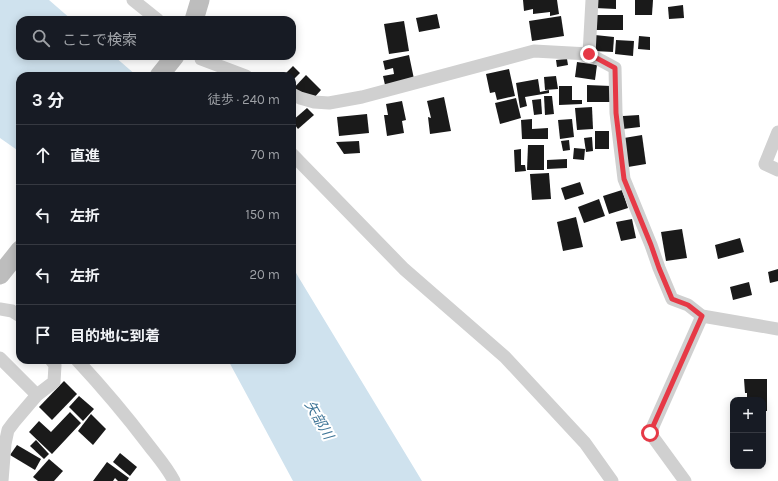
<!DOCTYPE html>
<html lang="ja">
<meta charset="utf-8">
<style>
body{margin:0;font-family:Karla,"Noto Sans JP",sans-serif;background:#242831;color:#f1f3f6}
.controls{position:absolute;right:12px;bottom:12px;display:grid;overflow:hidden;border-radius:8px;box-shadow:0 2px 10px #0003}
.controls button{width:36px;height:36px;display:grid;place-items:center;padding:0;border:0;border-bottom:1px solid #363941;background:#171b24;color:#f1f3f6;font:20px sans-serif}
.stop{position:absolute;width:12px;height:12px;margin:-9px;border:3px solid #e63946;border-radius:50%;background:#fff}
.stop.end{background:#e63946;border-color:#fff;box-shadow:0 1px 4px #0008}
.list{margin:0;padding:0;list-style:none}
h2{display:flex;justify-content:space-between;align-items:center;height:52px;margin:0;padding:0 16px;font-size:17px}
h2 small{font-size:13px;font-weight:400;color:#9ea1a6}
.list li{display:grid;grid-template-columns:26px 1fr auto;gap:12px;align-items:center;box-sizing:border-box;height:60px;padding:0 16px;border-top:1px solid #363941}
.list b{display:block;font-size:15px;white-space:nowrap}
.list em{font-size:13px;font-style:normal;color:#9ea1a6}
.icon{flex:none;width:22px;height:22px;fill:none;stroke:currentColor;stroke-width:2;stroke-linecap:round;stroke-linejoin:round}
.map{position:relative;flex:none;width:778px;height:481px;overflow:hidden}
.search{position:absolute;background:#171b24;box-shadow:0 2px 10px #0003;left:16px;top:16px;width:280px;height:44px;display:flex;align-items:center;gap:10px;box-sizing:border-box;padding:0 14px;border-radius:12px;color:#9ea1a6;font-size:15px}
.panel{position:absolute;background:#171b24;box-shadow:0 2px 10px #0003;left:16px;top:72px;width:280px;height:292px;border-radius:12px}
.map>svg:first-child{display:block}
.water{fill:#cfe2ee}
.building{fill:#1a1a1a}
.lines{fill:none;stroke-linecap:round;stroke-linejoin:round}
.street{stroke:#d0d0d0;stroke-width:13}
.secondary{stroke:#bdbdbd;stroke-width:19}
.route{stroke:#e63946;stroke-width:5}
.labels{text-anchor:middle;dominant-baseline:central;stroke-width:4;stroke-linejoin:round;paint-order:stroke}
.water-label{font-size:14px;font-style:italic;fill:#3f7597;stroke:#fff}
</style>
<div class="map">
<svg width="778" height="481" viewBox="0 0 778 481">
<rect width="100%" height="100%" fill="#fff"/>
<!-- water -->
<g class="water">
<polygon points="0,0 49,0 72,20 20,20 20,56 114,56 137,76 20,76 20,152 0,138"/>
<polygon points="292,266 299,278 422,481 293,481 228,360 292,360"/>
</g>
<!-- building -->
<g class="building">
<polygon points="523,0 557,0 559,14 550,16 550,12 533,14 533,9 524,11"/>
<polygon points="595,0 616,0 616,9 595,8"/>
<polygon points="635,0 653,0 652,15 635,15"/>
<polygon points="683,5 684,18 669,19 668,7"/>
<polygon points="437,14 440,28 419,32 416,18"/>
<polygon points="595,15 623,15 623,30 594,30"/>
<polygon points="561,16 564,36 532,41 529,21"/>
<polygon points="404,21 409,51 389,54 384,24"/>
<polygon points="595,35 614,37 613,52 594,51"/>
<polygon points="639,36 650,37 650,50 638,49"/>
<polygon points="616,40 634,41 633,56 615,54"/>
<polygon points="409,55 414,79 385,85 383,76 394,74 393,68 385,70 383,61"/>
<polygon points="567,59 568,65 557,67 556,60"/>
<polygon points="577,62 597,65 595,80 575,77"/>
<polygon points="293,66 300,73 292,81 292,76 283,76"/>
<polygon points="509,69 515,96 497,100 495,92 490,93 486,74"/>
<polygon points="306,75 321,90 313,99 292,90"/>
<polygon points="556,76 558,89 545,90 544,77"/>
<polygon points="538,79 540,92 549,90 549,93 525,97 527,106 520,108 516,83"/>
<polygon points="587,85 611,86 611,102 587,102"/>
<polygon points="559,86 572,86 572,100 582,100 582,104 559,105"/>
<polygon points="544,96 552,96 554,114 545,115"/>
<polygon points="444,97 451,131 430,134 428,117 431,118 427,101"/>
<polygon points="516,98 521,118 500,124 495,103"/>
<polygon points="541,99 542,114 534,115 532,100"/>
<polygon points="402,101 406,120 402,121 404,133 387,136 384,115 388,115 386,104"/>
<polygon points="592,107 593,129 577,130 575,108"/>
<polygon points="307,108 314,115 298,129 292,121"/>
<polygon points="367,114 369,133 339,136 337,117"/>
<polygon points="639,115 640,127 623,129 623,116"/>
<polygon points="532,119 532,129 548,128 548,139 522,139 521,120"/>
<polygon points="572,119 574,137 560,139 558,120"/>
<rect x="595" y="131" width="14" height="18"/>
<polygon points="642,135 646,164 628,167 624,138"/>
<polygon points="592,137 593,151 586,152 584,138"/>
<polygon points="569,140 570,150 563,151 561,141"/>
<polygon points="359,141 360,153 344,154 336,142"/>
<polygon points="528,145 544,145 544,170 527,170"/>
<polygon points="574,148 585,149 584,160 573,159"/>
<polygon points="521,149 521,165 525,165 526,171 515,172 514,150"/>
<polygon points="567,159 567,168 547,169 547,160"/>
<polygon points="549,173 551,199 532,200 530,174"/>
<polygon points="580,182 584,194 565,200 561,188"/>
<polygon points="622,190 628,208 609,214 603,196"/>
<polygon points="599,199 605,216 584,223 578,207"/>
<polygon points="576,217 583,247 563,251 557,222"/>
<polygon points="632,219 636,238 621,241 616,222"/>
<polygon points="682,229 687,258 666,261 661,232"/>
<polygon points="740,238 744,252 718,259 715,245"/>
<polygon points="778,269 778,281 770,283 768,272"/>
<polygon points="749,282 752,295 733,300 730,287"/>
<polygon points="744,379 767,379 767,411 763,411 763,400 747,400 747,393 745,393"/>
<polygon points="64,381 77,394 52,420 39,407"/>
<polygon points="79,396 94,409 83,421 69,407"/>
<polygon points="70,412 81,423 52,454 29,432 39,421 51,432"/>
<polygon points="91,414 106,429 93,445 78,431"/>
<polygon points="36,440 49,454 44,459 30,446"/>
<polygon points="17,445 41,459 35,470 10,455"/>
<polygon points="120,453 137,467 130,476 113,462"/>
<polygon points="49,459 63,471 54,481 38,481 33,477"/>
<polygon points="107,462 129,478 127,481 118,481 115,478 113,481 93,481"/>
</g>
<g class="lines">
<!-- street -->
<g class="street">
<polyline points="133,0 158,20"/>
<polyline points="589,54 592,0"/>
<polyline points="201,59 246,76"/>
<polyline points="292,94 300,98 314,102 329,103 362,97 534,51 589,54 615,68 616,113 624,179 651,245 659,268 672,299 688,305 702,316 778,329"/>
<polyline points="778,132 765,164 778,170"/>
<polyline points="292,154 404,269 505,357 585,443 612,481"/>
<polyline points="0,309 12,311 20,316"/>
<polyline points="0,358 37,395"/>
<path d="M77 360C102 387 125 414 147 443 156 455 167 467 174 481"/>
<polyline points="2,481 5,444 8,430 14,422 37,395 54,382 55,365 51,360"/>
<polyline points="685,481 650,433 702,316"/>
</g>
<!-- secondary -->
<g class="secondary">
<polyline points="194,20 200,0"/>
<polyline points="159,76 175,56"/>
<polyline points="0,275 20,250"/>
</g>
</g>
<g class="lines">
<!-- route -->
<polyline class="route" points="589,54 615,68 616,113 624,179 651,245 659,268 672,299 688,305 702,316 650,433"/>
</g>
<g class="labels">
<!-- water labels -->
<g class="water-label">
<text transform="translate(319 420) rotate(60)">矢部川</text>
</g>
</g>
</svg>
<div class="controls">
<button>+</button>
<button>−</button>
</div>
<div class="stop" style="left:650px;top:433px"></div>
<div class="stop end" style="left:589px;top:54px"></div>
<div class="search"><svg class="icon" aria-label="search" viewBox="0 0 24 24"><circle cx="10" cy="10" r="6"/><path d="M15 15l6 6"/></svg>ここで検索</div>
<section class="panel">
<h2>3 分<small>徒歩 · 240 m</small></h2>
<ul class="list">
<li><svg class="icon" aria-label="ahead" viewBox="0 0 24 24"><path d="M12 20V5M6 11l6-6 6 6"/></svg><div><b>直進</b></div><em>70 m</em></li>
<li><svg class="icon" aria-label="left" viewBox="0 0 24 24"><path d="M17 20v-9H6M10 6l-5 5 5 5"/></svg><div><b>左折</b></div><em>150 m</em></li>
<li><svg class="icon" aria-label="left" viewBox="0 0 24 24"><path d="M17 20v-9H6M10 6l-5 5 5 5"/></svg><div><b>左折</b></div><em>20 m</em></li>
<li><svg class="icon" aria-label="arrive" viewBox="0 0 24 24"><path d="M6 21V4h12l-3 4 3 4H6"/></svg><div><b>目的地に到着</b></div></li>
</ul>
</section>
</div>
